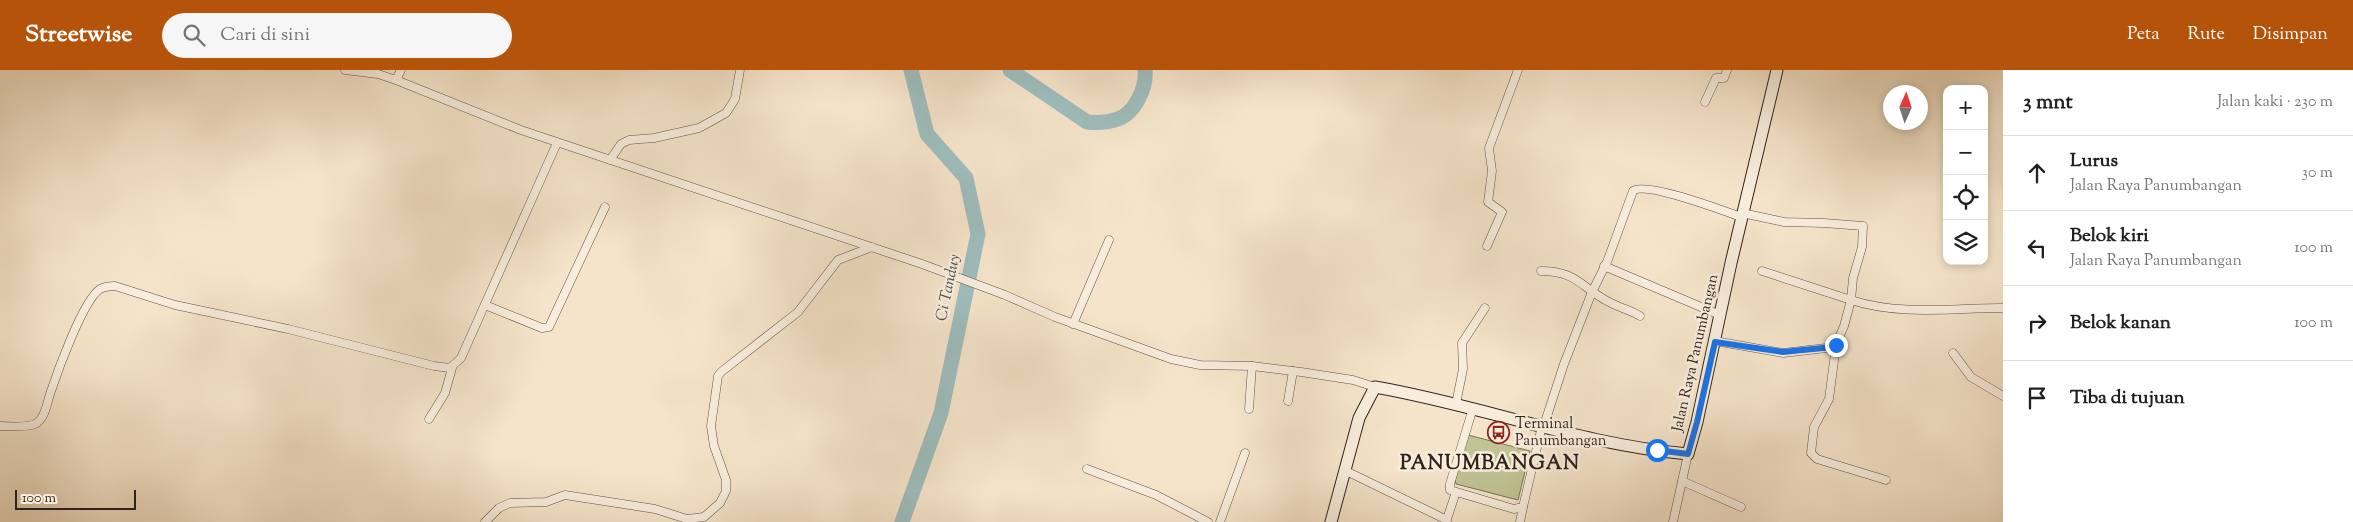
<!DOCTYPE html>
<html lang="id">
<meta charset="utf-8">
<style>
body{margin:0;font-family:"Sorts Mill Goudy",serif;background:#f6f6f6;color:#202124}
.controls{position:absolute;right:15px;top:15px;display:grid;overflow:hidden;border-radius:10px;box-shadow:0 2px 8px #0003}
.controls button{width:45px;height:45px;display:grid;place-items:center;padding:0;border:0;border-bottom:1px solid #e0e0e0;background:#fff;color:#202124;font:25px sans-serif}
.compass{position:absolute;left:1883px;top:15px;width:45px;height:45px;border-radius:50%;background:#fff;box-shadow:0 2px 8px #0003;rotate:3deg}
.scale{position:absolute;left:15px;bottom:12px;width:121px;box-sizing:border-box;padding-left:5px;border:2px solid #30231b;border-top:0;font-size:14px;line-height:18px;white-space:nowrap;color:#30231b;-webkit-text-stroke:4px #f8eddd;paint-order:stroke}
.stop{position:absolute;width:15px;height:15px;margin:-11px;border:4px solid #1a73e8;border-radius:50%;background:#fff}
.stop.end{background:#1a73e8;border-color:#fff;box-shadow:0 1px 5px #0008}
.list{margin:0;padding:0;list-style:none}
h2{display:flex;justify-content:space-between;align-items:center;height:65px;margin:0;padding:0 20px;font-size:21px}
h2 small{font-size:16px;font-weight:400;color:#757577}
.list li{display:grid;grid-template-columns:32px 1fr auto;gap:15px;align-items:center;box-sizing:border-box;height:75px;padding:0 20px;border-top:1px solid #e0e0e0}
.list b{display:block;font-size:19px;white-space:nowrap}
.list p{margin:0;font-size:16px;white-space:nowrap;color:#757577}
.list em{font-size:16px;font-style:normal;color:#757577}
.icon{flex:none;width:28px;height:28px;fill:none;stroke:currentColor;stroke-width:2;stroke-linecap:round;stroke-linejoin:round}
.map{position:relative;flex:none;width:2003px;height:452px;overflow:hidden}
header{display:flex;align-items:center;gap:30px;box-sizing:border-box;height:70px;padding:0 25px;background:#b45309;color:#fff}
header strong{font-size:24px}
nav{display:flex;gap:28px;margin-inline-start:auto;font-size:18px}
.search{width:350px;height:45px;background:#f6f6f6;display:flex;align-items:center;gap:12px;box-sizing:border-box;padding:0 18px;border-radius:28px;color:#757577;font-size:19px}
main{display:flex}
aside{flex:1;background:#fff}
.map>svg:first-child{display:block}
.green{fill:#c0c394;stroke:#787358}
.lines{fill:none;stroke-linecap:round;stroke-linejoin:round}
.river{stroke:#9ebdbe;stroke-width:15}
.street-casing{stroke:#615347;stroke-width:9}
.secondary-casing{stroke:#30231b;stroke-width:13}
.street{stroke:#f8eddd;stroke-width:8}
.secondary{stroke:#f8eddd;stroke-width:11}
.route{stroke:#1a73e8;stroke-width:6}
.labels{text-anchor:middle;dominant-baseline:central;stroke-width:5;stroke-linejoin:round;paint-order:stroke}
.street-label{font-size:15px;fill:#30231b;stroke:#f8eddd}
.poi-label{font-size:15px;fill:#30231b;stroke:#f8eddd;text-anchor:start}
.water-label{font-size:16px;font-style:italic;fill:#51514c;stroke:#f8eddd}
.district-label{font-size:20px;font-weight:bold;letter-spacing:1px;fill:#30231b;stroke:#f8eddd}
</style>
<header>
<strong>Streetwise</strong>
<div class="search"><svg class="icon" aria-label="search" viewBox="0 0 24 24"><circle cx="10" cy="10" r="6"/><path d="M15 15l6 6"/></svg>Cari di sini</div>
<nav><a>Peta</a><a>Rute</a><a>Disimpan</a></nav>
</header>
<main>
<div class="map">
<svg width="2003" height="452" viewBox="0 0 2003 452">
<rect width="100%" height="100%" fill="#f5e4ca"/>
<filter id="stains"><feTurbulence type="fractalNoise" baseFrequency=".004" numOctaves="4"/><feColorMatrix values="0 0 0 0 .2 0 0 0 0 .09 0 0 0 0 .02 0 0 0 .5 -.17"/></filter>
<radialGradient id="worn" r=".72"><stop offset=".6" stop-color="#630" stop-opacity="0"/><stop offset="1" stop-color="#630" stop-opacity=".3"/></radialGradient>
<!-- green -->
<polygon class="green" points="1468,365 1530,381 1518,430 1456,414 1455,409"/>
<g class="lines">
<!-- river -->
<g class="river">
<path d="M1010 0 1087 52C1097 53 1107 53 1118 49 1135 43 1147 17 1145 0"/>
<polyline points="902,452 941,343 978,164 966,108 927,64 911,0"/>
</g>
<defs>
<g id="street">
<polyline points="345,0 378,4 396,10 521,60 922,194 1005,225 1055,247 1171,289 1200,295 1252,296 1301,302 1353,310 1375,317"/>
<polyline points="396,10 401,0"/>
<polyline points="1705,32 1716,8 1724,8 1727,0"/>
<polyline points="610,90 621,74 629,70 654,68 699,58 726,43 735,29 740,0"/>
<polyline points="1742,143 1784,152 1824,153 1863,156 1862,177 1853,208 1851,230 1762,201"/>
<polyline points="1487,176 1502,142 1488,132 1492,101 1489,78 1518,0"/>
<polyline points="1604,196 1720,245"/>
<path d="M1541 201C1578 201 1582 219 1611 233 1620 238 1631 240 1640 246"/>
<polyline points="485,235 542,258 549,257 605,137"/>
<polyline points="1073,254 1109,170"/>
<path d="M1715 271 1783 283 1835 277 1844 256 1851 230C1900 246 1952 238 2003 238"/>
<polyline points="1836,276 1829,329 1814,357 1811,383 1817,389 1886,410"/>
<polyline points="1953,283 1971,307 2003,326"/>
<polyline points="1288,331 1293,301"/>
<polyline points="1456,334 1463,299 1462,273 1485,238"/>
<path d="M1473 338 1450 414V420L1514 439 1523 437 1542 356 1546 349 1564 294 1592 222 1607 192 1633 121C1645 111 1724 141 1741 147"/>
<polyline points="1249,339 1252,296"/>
<polyline points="429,349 445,323 452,298"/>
<path d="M0 356C9 356 26 358 35 354 45 349 47 333 50 324 57 303 83 230 100 219 104 217 111 216 115 216L175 235 288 259 434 296 450 298 461 288 557 73"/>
<polyline points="1087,399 1156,425 1208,452"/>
<polyline points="1344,400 1447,450"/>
<polyline points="1682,411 1741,437"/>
<polyline points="485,452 499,438 510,433 546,432 565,425 655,439 687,449 704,447 720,433 726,421 726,410 714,376 711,356 718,306 721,302 798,242 838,190 872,177"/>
<polyline points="1220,452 1245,383"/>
<polyline points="1446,452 1456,422"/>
<polyline points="1520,452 1523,437"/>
<polyline points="1673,452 1688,384"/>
</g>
<path id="secondary" d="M1331 452 1359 348 1375 317C1480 335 1582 375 1688 384L1697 352 1731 193 1777 0"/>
</defs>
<!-- street casing -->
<use href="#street" class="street-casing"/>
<!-- secondary casing -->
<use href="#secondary" class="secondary-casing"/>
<!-- street -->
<use href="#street" class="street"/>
<!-- secondary -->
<use href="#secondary" class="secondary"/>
</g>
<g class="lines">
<!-- route -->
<polyline class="route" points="1657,380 1688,384 1697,352 1715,272 1783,282 1833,277 1836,275"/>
</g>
<!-- icons -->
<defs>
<symbol id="bus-ring" viewBox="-11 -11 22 22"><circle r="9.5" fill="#f8eddd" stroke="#8f2418" stroke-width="1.5"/><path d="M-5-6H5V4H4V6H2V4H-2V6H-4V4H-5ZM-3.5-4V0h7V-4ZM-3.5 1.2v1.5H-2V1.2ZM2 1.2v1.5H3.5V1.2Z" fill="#8f2418"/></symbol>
</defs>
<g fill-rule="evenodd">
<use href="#bus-ring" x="1486" y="350" width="25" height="25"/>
</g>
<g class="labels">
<!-- street labels -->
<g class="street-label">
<text transform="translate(1696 283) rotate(-77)">Jalan Raya Panumbangan</text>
</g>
<!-- poi labels -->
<g class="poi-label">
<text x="1515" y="354">Terminal<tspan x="1515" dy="17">Panumbangan</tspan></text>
</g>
<!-- water labels -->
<g class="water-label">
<text transform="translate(949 218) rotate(-78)">Ci Tanduy</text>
</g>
<!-- district labels -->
<g class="district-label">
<text x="1490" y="394">PANUMBANGAN</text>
</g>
</g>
<rect width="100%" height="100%" filter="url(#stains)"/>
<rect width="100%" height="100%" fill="url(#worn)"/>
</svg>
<div class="controls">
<button>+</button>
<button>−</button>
<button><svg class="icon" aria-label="locate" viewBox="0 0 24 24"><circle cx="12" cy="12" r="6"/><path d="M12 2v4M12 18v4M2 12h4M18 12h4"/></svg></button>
<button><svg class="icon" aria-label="layers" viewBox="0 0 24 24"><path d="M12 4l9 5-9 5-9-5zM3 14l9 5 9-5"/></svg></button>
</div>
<svg class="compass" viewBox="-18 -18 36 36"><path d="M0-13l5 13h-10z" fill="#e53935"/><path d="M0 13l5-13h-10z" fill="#757577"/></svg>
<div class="scale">100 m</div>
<div class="stop" style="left:1657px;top:380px"></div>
<div class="stop end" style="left:1836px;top:275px"></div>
</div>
<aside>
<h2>3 mnt<small>Jalan kaki · 230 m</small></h2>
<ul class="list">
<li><svg class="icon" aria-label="ahead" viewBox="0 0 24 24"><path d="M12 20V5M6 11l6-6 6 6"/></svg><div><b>Lurus</b><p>Jalan Raya Panumbangan</p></div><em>30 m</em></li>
<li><svg class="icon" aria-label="left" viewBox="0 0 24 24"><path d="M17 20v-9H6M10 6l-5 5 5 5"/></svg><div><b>Belok kiri</b><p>Jalan Raya Panumbangan</p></div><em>100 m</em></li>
<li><svg class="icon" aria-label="right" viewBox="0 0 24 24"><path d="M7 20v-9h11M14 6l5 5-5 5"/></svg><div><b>Belok kanan</b></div><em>100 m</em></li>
<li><svg class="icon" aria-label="arrive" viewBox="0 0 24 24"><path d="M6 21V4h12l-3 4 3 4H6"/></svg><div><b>Tiba di tujuan</b></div></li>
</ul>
</aside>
</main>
